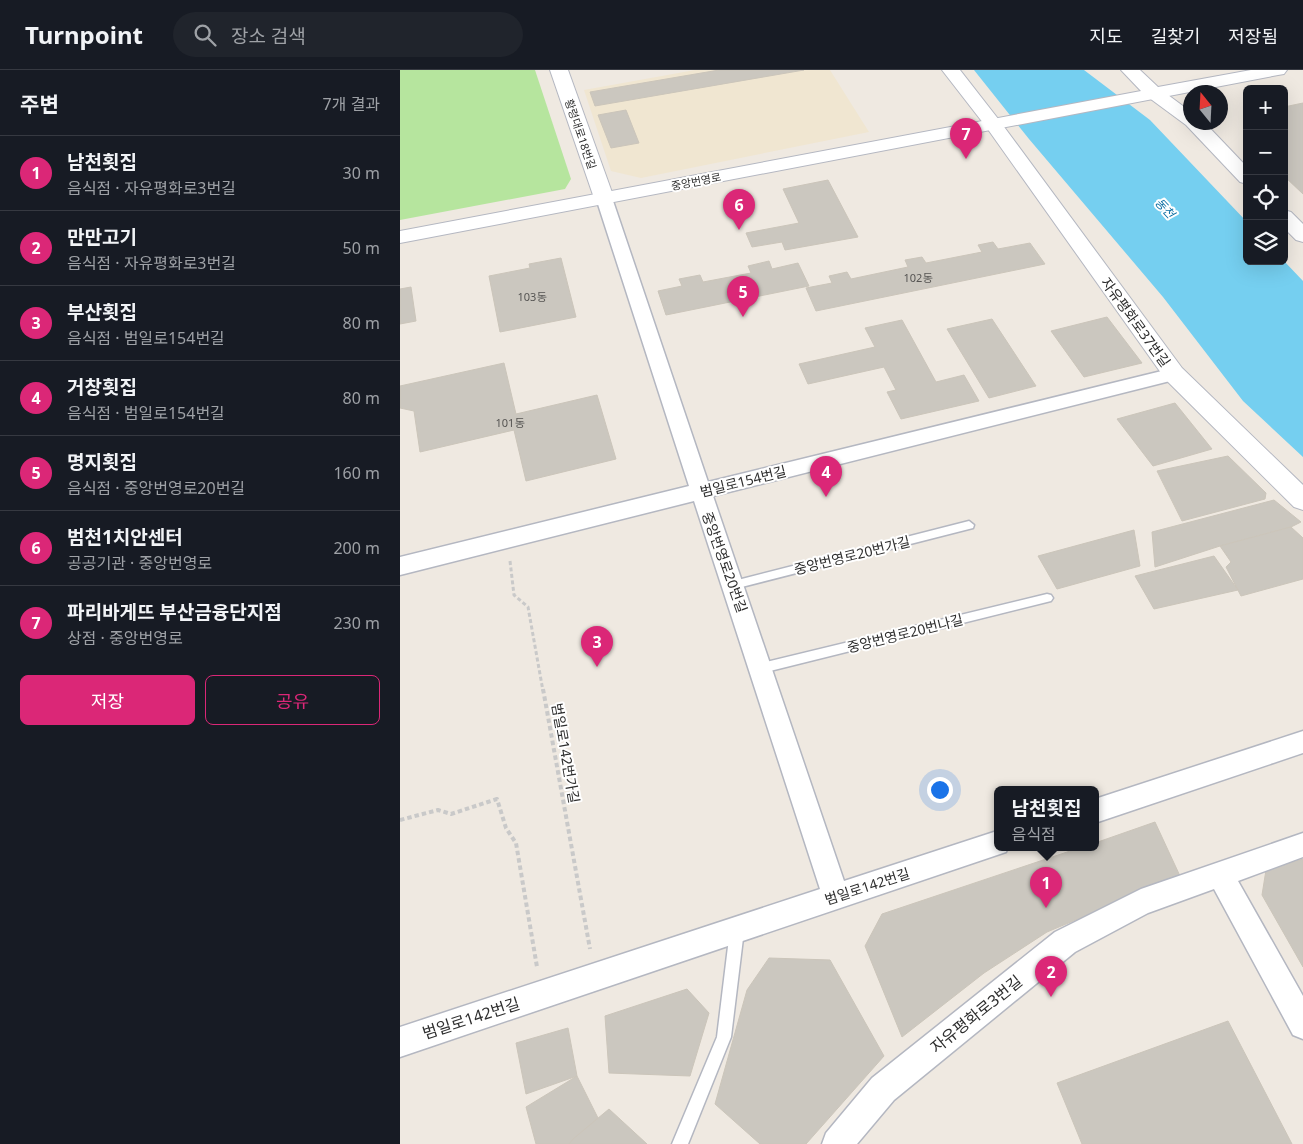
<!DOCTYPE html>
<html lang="ko">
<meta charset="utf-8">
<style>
body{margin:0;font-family:"Noto Sans","Noto Sans KR",sans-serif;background:#20242c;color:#f1f3f6}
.controls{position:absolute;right:15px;top:15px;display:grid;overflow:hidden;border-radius:8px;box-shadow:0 5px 20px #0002}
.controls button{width:45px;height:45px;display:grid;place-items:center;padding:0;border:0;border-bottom:1px solid #363941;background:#171b24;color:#f1f3f6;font:25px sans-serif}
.compass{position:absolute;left:783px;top:15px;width:45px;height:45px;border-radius:50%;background:#171b24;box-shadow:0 5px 20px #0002;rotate:342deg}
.you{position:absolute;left:539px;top:719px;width:18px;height:18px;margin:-12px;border:4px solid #fff;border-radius:50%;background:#1a73e8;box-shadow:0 0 0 8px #1a73e833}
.badge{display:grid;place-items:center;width:32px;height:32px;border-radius:50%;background:#db2777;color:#fff;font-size:16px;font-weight:700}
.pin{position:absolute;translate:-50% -41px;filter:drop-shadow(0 1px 2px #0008)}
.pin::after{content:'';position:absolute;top:26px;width:18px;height:15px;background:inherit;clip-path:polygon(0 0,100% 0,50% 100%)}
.popup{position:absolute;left:594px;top:716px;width:105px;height:65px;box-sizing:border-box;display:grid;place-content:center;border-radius:8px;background:#171b24;filter:drop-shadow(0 1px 4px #0005);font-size:16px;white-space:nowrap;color:#9ea1a6}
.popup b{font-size:19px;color:#f1f3f6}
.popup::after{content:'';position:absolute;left:50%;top:100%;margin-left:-10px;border:10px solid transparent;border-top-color:#171b24}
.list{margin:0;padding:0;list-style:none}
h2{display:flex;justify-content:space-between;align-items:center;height:65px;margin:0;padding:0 20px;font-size:21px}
h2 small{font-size:16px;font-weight:400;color:#9ea1a6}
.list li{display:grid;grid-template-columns:32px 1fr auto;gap:15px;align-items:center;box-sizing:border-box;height:75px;padding:0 20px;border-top:1px solid #363941}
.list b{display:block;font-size:19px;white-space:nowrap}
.list p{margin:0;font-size:16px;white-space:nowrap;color:#9ea1a6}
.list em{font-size:16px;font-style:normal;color:#9ea1a6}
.actions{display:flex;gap:10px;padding:15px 20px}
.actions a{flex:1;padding:11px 0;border:1px solid #db2777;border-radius:8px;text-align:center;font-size:18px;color:#db2777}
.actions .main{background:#db2777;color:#fff}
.icon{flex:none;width:28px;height:28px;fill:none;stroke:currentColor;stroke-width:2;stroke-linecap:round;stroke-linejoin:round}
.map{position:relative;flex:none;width:903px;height:1074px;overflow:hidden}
header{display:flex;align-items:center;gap:30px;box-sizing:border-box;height:70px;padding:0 25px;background:#171b24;border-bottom:1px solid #363941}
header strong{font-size:24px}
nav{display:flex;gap:28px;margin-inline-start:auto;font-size:18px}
.search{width:350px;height:45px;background:#20242c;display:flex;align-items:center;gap:12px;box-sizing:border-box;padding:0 18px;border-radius:28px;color:#9ea1a6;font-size:19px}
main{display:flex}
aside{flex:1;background:#171b24}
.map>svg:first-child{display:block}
.education{fill:#f0e6d1}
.green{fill:#b6e59e}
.water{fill:#75cff0}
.building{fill:#cbc7bf;stroke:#cbc5ba}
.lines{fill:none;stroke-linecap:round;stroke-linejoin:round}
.service-casing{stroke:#b4b7c1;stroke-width:3}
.minor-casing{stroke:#b4b7c1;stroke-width:3}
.tertiary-casing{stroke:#b4b7c1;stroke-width:2}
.secondary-casing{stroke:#b4b7c1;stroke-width:2}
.path-far1{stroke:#c9c9c9;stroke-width:3;stroke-dasharray:4 2.5;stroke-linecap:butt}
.path{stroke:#c9c9c9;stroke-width:4;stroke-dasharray:4.5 3;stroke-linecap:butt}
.service{fill:#fff;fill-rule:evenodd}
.minor{fill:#fff;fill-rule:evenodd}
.tertiary{fill:#fff;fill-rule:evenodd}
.secondary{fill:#fff;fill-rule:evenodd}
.labels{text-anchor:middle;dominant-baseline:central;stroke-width:4;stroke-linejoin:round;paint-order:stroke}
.far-street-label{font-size:11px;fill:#2e2e2e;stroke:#fff}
.number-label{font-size:11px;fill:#555452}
.far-water-label{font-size:12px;font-style:italic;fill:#0d6fa3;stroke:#fff}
.street-label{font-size:14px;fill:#2e2e2e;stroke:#fff}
.near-street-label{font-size:16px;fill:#2e2e2e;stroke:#fff}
</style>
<header>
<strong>Turnpoint</strong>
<div class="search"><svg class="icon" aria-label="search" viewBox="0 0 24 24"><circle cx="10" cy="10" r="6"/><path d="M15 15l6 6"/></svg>장소 검색</div>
<nav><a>지도</a><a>길찾기</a><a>저장됨</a></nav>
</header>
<main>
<aside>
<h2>주변<small>7개 결과</small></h2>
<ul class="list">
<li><span class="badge">1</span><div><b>남천횟집</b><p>음식점 · 자유평화로3번길</p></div><em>30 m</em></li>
<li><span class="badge">2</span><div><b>만만고기</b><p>음식점 · 자유평화로3번길</p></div><em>50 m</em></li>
<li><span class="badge">3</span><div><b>부산횟집</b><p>음식점 · 범일로154번길</p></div><em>80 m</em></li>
<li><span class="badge">4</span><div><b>거창횟집</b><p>음식점 · 범일로154번길</p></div><em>80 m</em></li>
<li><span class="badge">5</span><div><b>명지횟집</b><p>음식점 · 중앙번영로20번길</p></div><em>160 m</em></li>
<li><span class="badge">6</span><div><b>범천1치안센터</b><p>공공기관 · 중앙번영로</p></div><em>200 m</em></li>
<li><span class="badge">7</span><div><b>파리바게뜨 부산금융단지점</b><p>상점 · 중앙번영로</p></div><em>230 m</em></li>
</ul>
<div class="actions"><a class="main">저장</a><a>공유</a></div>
</aside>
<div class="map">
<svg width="903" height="1074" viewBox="0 0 903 1074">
<rect width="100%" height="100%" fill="#efe9e1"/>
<!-- education -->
<polygon class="education" points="295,0 430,0 469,62 241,108 211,101 184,20"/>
<!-- green -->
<polygon class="green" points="0,0 135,0 171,109 165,119 0,150"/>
<!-- water -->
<polygon class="water" points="574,0 684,0 750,50 847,152 847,191 884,191 903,211 903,387 843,331 763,227 629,69"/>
<!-- building -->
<g class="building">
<polygon points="319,0 404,0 195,36 190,22"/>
<polygon points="903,33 903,124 884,106 884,59 887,58 884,56 884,37"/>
<polygon points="226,40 239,73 211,78 198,45"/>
<polygon points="428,110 458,167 385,180 382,172 352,177 346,163 399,153 383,119"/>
<polygon points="593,172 598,179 630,173 645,194 416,241 406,218 432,213 429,206 447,202 451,209 508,197 505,190 522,187 526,193 582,182 578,175"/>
<polygon points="161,188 176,247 100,262 89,206 130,198 129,194"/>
<polygon points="369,191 372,199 398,193 409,216 266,245 258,221 282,216 279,209 300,205 303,212 351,203 348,196"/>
<polygon points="11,217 16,251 0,254 0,219"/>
<polygon points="707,247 742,293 684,307 651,261"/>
<polygon points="592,249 636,316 589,328 547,259"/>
<polygon points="502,250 536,312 564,305 579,331 501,349 487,322 496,320 484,297 408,314 399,294 475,277 465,258"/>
<polygon points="104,293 116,344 197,325 216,389 126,411 114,360 20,382 14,341 0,338 0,316"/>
<polygon points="775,333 812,379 753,396 717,349"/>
<polygon points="828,386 866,423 865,429 782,451 757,401"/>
<polygon points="874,430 901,452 891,457 820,476 755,497 752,462"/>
<polygon points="891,457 903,468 903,509 841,526 826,497 831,492 820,476"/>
<polygon points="734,460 740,496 657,519 638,486"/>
<polygon points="814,486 838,520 754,539 735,506"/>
<polygon points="755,752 780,806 647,862 584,903 502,967 465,876 482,844 682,777 695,777 695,773"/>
<polygon points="903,789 903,897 862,825 866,800"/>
<polygon points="369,888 430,890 484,986 406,1074 360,1074 315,1034 347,920"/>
<polygon points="287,919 309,943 290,1006 209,1003 205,946"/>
<polygon points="828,951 892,1074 682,1074 657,1013"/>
<polygon points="168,958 177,1006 126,1024 116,973"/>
<polygon points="177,1006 198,1048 169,1074 136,1074 126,1037"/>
<polygon points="209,1039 247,1074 169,1074 173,1069"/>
</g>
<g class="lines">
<defs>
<g id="service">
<polygon points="569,451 574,455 573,458 334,519 330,518 328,515 330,512 334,511"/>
<polygon points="647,524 651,525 653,528 651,531 647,532 362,603 358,601 356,598 358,595 362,593"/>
<polygon points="337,853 342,855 344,860 331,967 288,1074 272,1074 317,967 330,860 332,855"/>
</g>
<g id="minor">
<polygon points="204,123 210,125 212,128 308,412 774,298 781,299 783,304 781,309 774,310 313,426 444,811 597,761 597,777 608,777 606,782 0,987 0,957 420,819 294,431 0,505 0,487 289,416 196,128 198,125"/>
<polygon points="903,661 903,683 695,753 695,729"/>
<polygon points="903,763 903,787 838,811 903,926 903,969 893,965 814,819 748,843 675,882 494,1030 457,1074 422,1074 426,1063 472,1008 655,862 741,819"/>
</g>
<g id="tertiary">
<polygon points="150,0 168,0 214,128 211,132 204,134 197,132 194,128"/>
<polygon points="542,0 560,0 599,50 782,298 903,415 903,440 894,437 766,310 587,58"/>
<polygon points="754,18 760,19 791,42 791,52 804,52 847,97 847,114 840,112 786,55 748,27 745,23 748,19"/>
<polygon points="884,140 891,142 903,154 903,172 896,170 884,158"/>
</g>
<polygon id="secondary" points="721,0 740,0 758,17 851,0 887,0 884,4 878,5 0,173 0,161 741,21"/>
</defs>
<!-- service casing -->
<use href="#service" class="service-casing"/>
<!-- minor casing -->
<use href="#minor" class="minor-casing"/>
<!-- tertiary casing -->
<use href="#tertiary" class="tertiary-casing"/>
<!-- secondary casing -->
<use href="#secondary" class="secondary-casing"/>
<!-- path-far1 -->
<polyline class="path-far1" points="110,491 114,525 128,537 143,621"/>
<!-- path -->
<g class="path">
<polyline points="143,619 190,879"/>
<polyline points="0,750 38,740 51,744 97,729 106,758 116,773 137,897"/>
</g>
<!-- service -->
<use href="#service" class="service"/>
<!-- minor -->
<use href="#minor" class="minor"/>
<!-- tertiary -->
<use href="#tertiary" class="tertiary"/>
<!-- secondary -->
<use href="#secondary" class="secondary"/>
</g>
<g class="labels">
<!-- far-street labels -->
<g class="far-street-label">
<text transform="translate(181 64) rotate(71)">황령대로18번길</text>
<text transform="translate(296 111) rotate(-11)">중앙번영로</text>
</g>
<!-- number labels -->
<g class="number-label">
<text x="518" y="207">102동</text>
<text x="132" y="226">103동</text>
<text x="110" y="352">101동</text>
</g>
<!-- far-water labels -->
<g class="far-water-label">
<text transform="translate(765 138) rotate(47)">동천</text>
</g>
<!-- street labels -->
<g class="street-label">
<text transform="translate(736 252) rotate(54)">자유평화로37번길</text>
<text transform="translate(343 411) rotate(-14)">범일로154번길</text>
<text transform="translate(452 485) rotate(-14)">중앙번영로20번가길</text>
<text transform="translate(325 492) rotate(70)">중앙번영로20번길</text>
<text transform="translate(505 563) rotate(-14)">중앙번영로20번나길</text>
<text transform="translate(166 683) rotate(80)">범일로142번가길</text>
<text transform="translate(467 816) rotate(-18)">범일로142번길</text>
</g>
<!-- near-street labels -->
<g class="near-street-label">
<text transform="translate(576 944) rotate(-39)">자유평화로3번길</text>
<text transform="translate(71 948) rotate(-18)">범일로142번길</text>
</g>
</g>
</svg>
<div class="controls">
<button>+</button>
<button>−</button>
<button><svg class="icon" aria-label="locate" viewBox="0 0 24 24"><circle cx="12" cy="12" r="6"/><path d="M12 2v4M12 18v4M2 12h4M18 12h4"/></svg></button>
<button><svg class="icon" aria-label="layers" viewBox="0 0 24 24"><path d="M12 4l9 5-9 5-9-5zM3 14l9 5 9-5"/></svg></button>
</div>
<svg class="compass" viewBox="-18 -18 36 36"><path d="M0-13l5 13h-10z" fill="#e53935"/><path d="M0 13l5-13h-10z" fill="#9ea1a6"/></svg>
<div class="you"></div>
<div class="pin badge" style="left:646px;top:838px">1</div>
<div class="popup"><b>남천횟집</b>음식점</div>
<div class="pin badge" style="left:651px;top:927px">2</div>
<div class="pin badge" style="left:197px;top:597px">3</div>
<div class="pin badge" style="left:426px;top:427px">4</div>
<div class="pin badge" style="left:343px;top:247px">5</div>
<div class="pin badge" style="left:339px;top:160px">6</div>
<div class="pin badge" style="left:566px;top:89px">7</div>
</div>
</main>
